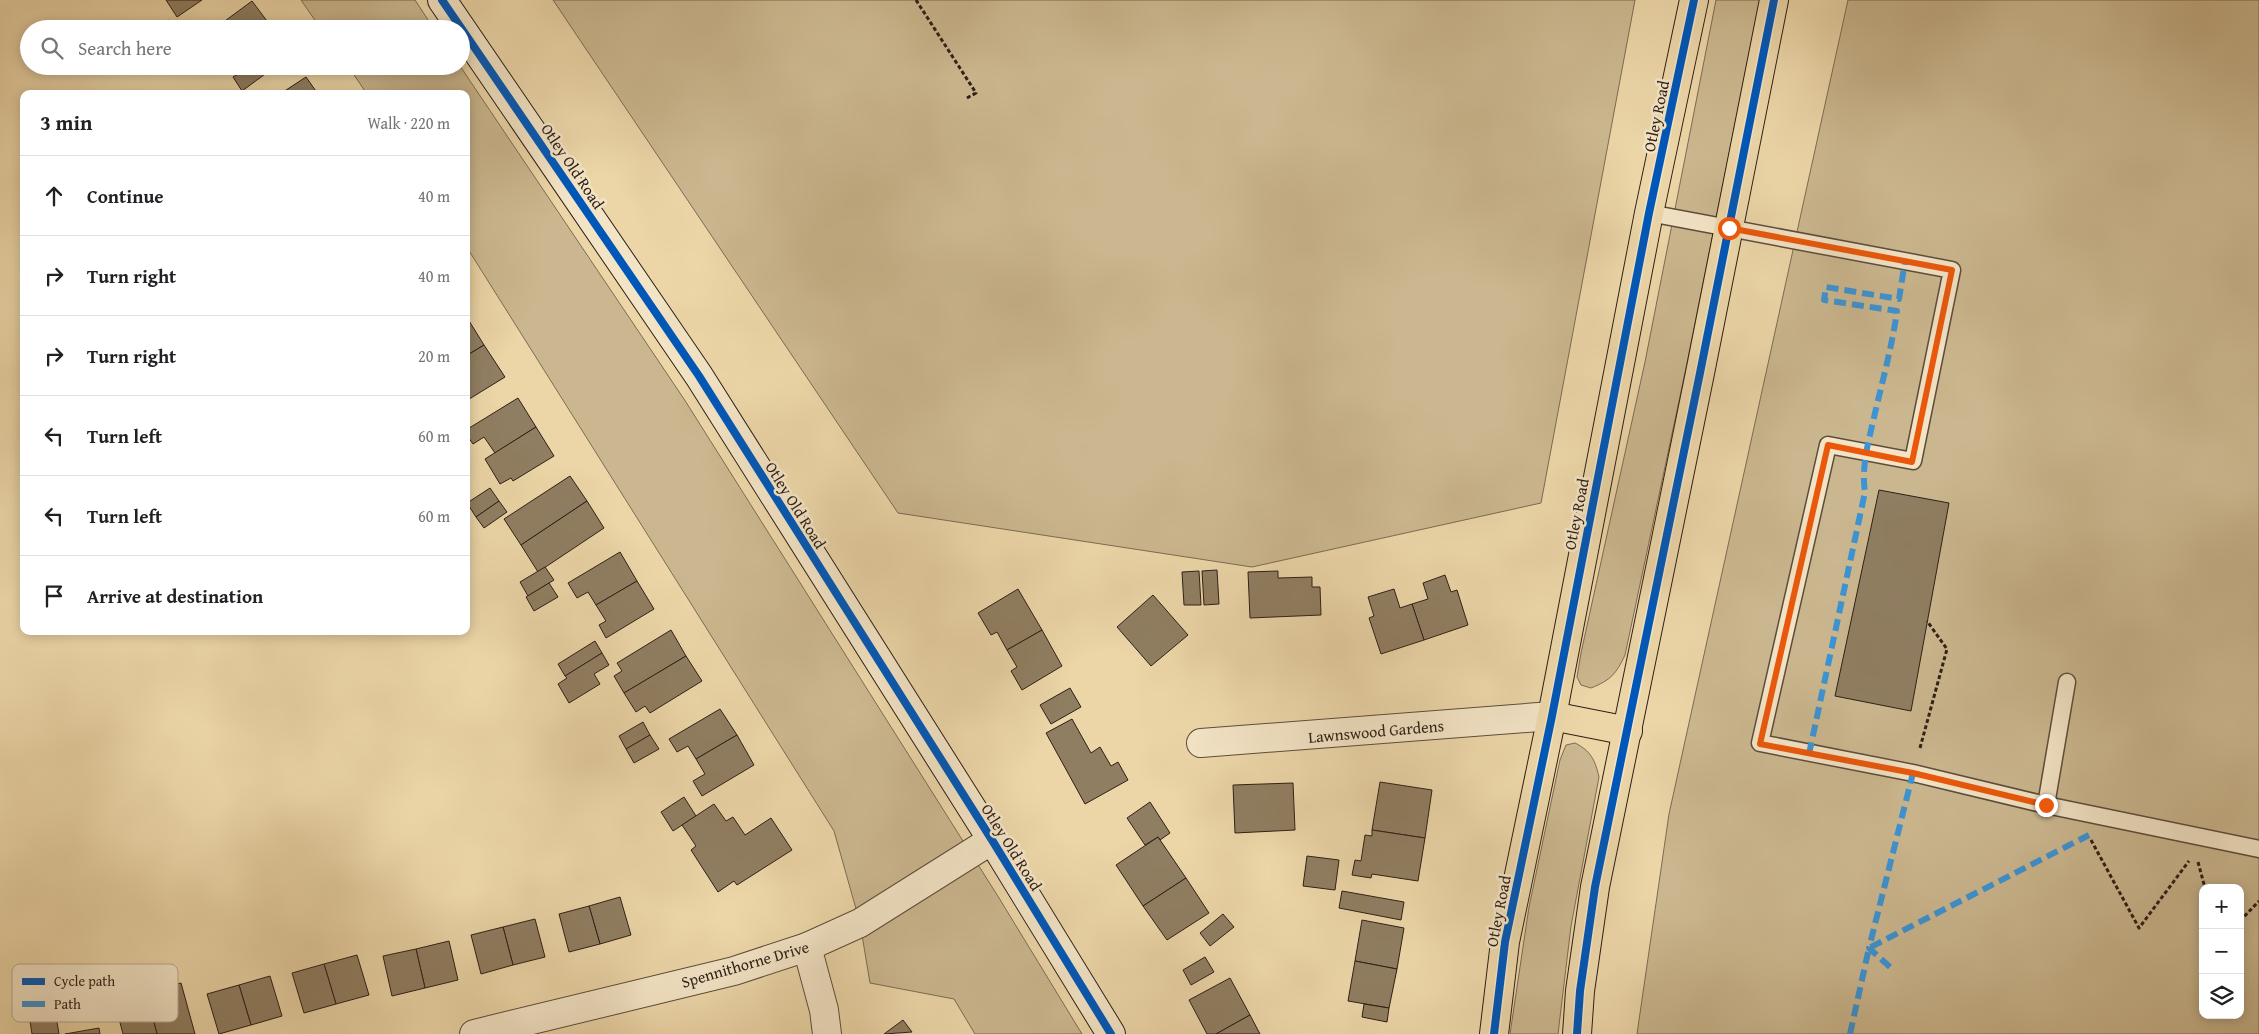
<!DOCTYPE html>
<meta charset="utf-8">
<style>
body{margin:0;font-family:"Gentium Book Plus",serif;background:#f2f2f2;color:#202124}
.controls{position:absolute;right:15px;bottom:15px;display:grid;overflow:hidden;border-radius:10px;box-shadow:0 2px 12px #0003}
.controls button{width:45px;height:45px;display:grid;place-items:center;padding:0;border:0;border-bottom:1px solid #e0e0e0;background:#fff;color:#202124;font:25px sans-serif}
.stop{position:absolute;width:15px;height:15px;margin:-11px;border:4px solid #ea580c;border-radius:50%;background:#fff}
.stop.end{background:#ea580c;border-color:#fff;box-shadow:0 1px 5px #0008}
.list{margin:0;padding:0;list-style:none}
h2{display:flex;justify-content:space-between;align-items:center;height:65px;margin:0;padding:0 20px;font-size:21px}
h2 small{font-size:16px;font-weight:400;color:#757577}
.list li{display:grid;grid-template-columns:32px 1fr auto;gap:15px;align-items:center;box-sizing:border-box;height:80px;padding:0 20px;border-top:1px solid #e0e0e0}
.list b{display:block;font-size:19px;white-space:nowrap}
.list em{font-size:16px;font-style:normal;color:#757577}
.icon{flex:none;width:28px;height:28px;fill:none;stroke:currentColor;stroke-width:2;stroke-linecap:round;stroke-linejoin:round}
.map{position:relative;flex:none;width:2259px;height:1034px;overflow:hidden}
.search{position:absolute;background:#fff;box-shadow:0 2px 12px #0003;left:20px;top:20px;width:450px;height:55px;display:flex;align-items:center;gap:12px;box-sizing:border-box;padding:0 18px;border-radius:28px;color:#757577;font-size:19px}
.panel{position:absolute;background:#fff;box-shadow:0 2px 12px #0003;left:20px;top:90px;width:450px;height:545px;border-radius:10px}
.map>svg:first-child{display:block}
.green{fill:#cbb78f;stroke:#7c6b53;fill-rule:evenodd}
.building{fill:#907e62;stroke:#2c1f17}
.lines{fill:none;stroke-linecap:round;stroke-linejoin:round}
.lane-casing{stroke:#5c4d3b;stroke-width:19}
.street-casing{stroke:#5c4d3b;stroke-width:30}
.secondary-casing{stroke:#2c1f17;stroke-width:30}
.highway-casing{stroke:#2c1f17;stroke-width:30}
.path{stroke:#2c1f17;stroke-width:3;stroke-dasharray:4 2.5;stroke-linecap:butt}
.lane{stroke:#f3e4c6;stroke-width:16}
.street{stroke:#f3e4c6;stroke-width:28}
.secondary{stroke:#f3e4c6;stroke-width:28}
.highway{stroke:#ecd6a8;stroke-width:28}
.quiet{stroke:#3c94d4;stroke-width:6;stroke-dasharray:12 6;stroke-linecap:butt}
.cycleway-casing{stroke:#f3e4c6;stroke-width:11}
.cycleway{stroke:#0057b8;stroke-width:8}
.route{stroke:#ea580c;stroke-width:6}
.labels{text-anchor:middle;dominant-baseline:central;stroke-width:5;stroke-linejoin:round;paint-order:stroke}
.street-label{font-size:16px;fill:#2c1f17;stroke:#f3e4c6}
.key{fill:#f3e4c6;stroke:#b7a992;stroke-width:1}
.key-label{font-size:14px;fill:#2c1f17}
</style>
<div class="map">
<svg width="2259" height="1034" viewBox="0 0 2259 1034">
<rect width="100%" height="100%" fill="#ecd6a8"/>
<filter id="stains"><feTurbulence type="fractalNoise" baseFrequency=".004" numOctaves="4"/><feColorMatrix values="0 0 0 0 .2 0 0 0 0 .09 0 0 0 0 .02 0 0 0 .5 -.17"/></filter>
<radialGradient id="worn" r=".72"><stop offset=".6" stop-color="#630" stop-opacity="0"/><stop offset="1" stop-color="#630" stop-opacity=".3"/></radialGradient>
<!-- green -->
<g class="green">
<polygon points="301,0 415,0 434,29 321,29"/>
<polygon points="553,0 1635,0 1541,503 1252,567 898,513"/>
<path d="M1716 0H1760L1686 368 1625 655C1616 674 1611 680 1591 688L1581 685 1577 677 1581 653 1645 362Z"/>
<path d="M1848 0H2259V1034H1637L1669 814ZM2203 888H2240V1015H2203Z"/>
<polygon points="348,66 460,66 684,399 999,898 1082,1034 975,1034 954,999 870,983 860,923 834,831 466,246 466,94 367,94"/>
<path d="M1575 743C1591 751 1595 760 1599 777L1571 926 1558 1034H1510L1529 907 1560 760 1566 745Z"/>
</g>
<!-- building -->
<g class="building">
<polygon points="166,0 202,0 177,17"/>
<polygon points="252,1 273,29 214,29"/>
<polygon points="169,20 175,29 156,29"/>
<polygon points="235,66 276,66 242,91 233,77 240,73"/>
<polygon points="306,77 318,94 280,94"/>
<polygon points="466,316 484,345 466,356"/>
<polygon points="484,345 505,377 466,401 466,356"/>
<polygon points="518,398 536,427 495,453 484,437 473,444 466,434 466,430"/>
<polygon points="536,427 554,456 513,481 511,478 500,484 485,459"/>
<polygon points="570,476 587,501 521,545 504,519"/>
<polygon points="490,488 499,501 476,517 467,503"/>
<polygon points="1879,490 1949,503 1911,711 1835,696"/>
<polygon points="499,501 507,512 484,528 476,517"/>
<polygon points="587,501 604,528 538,572 521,545"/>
<polygon points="620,552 637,581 596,605 588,592 577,598 568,583"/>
<polygon points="545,567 554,580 528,596 520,582"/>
<polygon points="1217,570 1219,604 1204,605 1202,571"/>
<polygon points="1199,571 1201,605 1184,605 1182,572"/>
<polygon points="1278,571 1278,578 1312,577 1312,587 1320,587 1321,615 1250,618 1248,572"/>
<polygon points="1445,575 1451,592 1457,590 1468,625 1424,640 1412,604 1428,599 1423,583"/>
<polygon points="637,581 654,609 606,638 599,625 606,621 596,605"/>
<polygon points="549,583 558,597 534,611 526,597"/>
<polygon points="1018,589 1042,630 1007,650 997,632 991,635 978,613"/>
<polygon points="1394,589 1400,608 1412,604 1424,640 1381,654 1369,618 1374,616 1368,597"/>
<polygon points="1153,595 1188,635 1151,666 1117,627"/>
<polygon points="671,630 686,656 624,693 614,676 622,671 617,663"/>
<polygon points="1042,630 1062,666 1022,690 1011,671 1017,667 1007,650"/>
<polygon points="595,641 602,653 565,676 558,664"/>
<polygon points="602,653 609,665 594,674 600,684 569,703 558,684 567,678 565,676"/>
<polygon points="686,656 702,681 650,713 645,706 636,712 624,693"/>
<polygon points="1070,688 1081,707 1051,724 1040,705"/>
<polygon points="720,709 737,735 696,759 688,746 677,752 669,739"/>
<polygon points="1072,719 1091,753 1100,747 1111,766 1118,762 1128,780 1085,804 1046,733"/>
<polygon points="643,722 650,735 626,749 619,736"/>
<polygon points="650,735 659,749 634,763 626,749"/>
<polygon points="737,735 754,765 702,796 693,781 705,774 696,759"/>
<polygon points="1380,782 1432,790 1425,838 1372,830"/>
<polygon points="1293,783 1295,830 1235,833 1233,785"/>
<polygon points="684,797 696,816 673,831 661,812"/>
<polygon points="1150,802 1170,833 1160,840 1158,837 1145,845 1127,818"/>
<polygon points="714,804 726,821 733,817 745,835 771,818 792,850 737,885 734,881 718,892 691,850 696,846 682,825"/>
<polygon points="1372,830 1425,838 1418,881 1372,874 1371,878 1352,875 1355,860 1361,861 1365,835 1372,836"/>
<polygon points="1158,837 1186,878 1143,906 1116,865"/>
<polygon points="1307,856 1339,860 1335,890 1303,886"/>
<polygon points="1186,878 1209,913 1167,940 1143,906"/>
<polygon points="1342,891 1404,902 1401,920 1339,908"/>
<polygon points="620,897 631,935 600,944 589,906"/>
<polygon points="589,906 600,944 569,952 559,914"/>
<polygon points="1223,914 1234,927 1210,946 1200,933"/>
<polygon points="535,919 545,957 513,965 503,927"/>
<polygon points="1362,920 1404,928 1397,969 1355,961"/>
<polygon points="503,927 513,965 481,974 471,935"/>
<polygon points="449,941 458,980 425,988 416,949"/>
<polygon points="416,949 425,988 392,996 383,956"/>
<polygon points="357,955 369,995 336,1004 324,964"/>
<polygon points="1205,957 1214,972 1191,985 1183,970"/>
<polygon points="1355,961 1397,969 1389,1008 1348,1001"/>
<polygon points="324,964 336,1004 304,1013 292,973"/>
<polygon points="270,976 282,1016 251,1025 239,985"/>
<polygon points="1230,978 1250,1015 1216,1034 1207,1034 1189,1000"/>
<polygon points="181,983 195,1034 157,1034 146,992"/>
<polygon points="239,985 251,1025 219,1034 207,994"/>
<polygon points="146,992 157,1034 123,1034 118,1015 123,1014 119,999"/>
<polygon points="1364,1004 1389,1008 1387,1022 1362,1017"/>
<polygon points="1250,1015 1260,1034 1216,1034"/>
<polygon points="56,1016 59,1034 32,1034 30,1021"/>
<polygon points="903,1020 912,1032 884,1034"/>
<polygon points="99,1028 100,1034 65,1034"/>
</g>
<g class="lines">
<defs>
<g id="lane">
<polyline points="1649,213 1952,270 1913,461 1828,445 1760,743 1913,773 2046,805 2259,849"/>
<polyline points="2046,805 2067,682"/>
</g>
<g id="street">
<polyline points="1201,743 1552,716"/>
<polyline points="807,947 824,1010 827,1034"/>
<polyline points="474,1034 734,971 807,947 860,923 992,840"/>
</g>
<polyline id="secondary" points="442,0 699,376 992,840 1111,1034"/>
<g id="highway">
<polyline points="1552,716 1628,731"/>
<polyline points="1494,1034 1505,942 1552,716 1649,213 1694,0"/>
<polyline points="1577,1034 1580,991 1595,887 1700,373 1774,0"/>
</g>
</defs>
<!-- lane casing -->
<use href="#lane" class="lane-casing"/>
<!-- street casing -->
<use href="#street" class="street-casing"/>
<!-- secondary casing -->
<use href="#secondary" class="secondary-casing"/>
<!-- highway casing -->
<use href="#highway" class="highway-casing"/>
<!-- path -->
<g class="path">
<polyline points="916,0 976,93 965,99"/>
<polyline points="1920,748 1947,649 1927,621"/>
<polyline points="2091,840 2139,928 2189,861"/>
<polyline points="2198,862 2205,888"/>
<polyline points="2240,921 2259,901"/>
</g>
<!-- lane -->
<use href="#lane" class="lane"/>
<!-- street -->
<use href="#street" class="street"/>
<!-- secondary -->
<use href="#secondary" class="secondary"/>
<!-- highway -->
<use href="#highway" class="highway"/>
<!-- quiet -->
<g class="quiet">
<path d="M1809 754 1865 492C1861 465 1869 440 1875 413 1883 379 1892 346 1897 311L1824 300 1826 287 1899 299 1905 261"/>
<polyline points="1890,967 1869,948 1913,773"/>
<polyline points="1850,1034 1869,948 2089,835"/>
</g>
<defs>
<g id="cycleway">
<polyline points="442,0 699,376 992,840 1111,1034"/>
<polyline points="1494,1034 1505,942 1552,716 1649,213 1694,0"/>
<polyline points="1577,1034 1580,991 1595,887 1700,373 1774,0"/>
</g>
</defs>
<!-- cycleway casing -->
<use href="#cycleway" class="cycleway-casing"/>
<!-- cycleway -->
<use href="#cycleway" class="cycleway"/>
</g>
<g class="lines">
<!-- route -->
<polyline class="route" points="1729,228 1952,270 1912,462 1828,445 1760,744 1913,773 2046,805"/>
</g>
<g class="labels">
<!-- street labels -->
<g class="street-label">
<text transform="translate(1656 116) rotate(-78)">Otley Road</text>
<text transform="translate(573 166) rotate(56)">Otley Old Road</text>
<text transform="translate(796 505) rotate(58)">Otley Old Road</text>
<text transform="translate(1576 514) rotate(-79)">Otley Road</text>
<text transform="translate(1376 731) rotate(-5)">Lawnswood Gardens</text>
<text transform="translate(1012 847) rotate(58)">Otley Old Road</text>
<text transform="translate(1498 911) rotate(-79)">Otley Road</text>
<text transform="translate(745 964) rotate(-16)">Spennithorne Drive</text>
</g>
</g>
<!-- legend -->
<rect x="12" y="964" width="166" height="58" rx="8" class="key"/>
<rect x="22" y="978" width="23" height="7" fill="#0057b8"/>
<rect x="22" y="1001" width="23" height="6" fill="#3c94d4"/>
<g class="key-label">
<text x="54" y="986">Cycle path</text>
<text x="54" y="1009">Path</text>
</g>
<rect width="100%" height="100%" filter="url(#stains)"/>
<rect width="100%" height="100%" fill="url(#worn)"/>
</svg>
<div class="controls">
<button>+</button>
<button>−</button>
<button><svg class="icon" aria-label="layers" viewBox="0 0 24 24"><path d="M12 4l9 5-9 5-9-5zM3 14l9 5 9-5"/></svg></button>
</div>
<div class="stop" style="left:1729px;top:228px"></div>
<div class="stop end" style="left:2046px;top:805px"></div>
<div class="search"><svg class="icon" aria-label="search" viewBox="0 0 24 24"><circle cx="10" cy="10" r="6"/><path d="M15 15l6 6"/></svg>Search here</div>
<section class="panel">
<h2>3 min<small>Walk · 220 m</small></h2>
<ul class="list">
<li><svg class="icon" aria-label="ahead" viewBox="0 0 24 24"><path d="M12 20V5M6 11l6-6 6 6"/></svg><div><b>Continue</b></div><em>40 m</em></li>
<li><svg class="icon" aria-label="right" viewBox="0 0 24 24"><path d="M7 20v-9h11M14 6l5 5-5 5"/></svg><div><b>Turn right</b></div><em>40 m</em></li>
<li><svg class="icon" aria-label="right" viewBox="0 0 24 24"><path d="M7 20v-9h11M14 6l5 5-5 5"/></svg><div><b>Turn right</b></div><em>20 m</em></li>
<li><svg class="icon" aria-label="left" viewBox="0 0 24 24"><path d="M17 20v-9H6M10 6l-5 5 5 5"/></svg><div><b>Turn left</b></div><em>60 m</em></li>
<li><svg class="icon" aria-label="left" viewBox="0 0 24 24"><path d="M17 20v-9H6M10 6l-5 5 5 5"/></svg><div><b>Turn left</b></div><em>60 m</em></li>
<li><svg class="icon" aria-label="arrive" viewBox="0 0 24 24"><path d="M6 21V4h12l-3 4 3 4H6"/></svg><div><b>Arrive at destination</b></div></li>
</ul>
</section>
</div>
